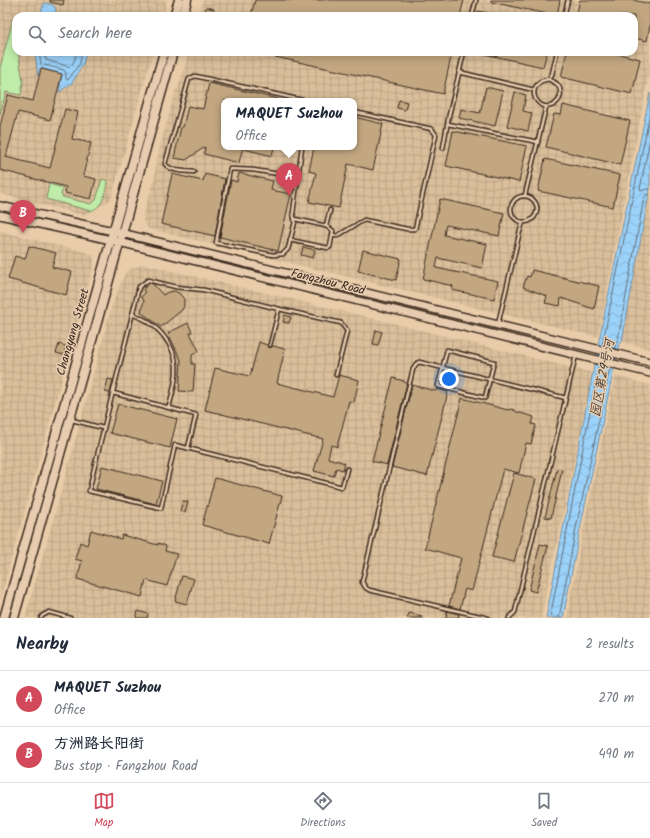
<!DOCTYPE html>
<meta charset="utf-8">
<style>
body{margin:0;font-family:Kalam,"LXGW WenKai TC",sans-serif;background:#f6f6f7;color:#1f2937}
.you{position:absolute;left:449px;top:379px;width:14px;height:14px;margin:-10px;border:3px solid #fff;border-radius:50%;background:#1a73e8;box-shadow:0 0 0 6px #1a73e833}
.badge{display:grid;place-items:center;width:26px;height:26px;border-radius:50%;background:#d1495b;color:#fff;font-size:13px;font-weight:700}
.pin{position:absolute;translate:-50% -33px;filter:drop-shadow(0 1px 2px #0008)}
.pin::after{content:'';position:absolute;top:21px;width:14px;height:12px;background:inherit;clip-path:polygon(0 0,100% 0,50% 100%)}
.popup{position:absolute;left:221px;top:98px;width:136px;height:52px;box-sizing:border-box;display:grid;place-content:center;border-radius:8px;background:#fff;filter:drop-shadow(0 1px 3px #0005);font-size:13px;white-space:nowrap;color:#747a83}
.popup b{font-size:15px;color:#1f2937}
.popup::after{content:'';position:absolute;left:50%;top:100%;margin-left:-8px;border:8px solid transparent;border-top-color:#fff}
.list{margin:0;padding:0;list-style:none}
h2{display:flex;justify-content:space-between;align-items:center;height:52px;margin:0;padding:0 16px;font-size:17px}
h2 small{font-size:13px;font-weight:400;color:#747a83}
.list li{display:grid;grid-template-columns:26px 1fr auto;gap:12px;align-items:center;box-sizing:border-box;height:56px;padding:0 16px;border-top:1px solid #e0e1e3}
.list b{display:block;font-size:15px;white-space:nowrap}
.list p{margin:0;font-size:13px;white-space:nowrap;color:#747a83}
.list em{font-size:13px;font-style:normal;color:#747a83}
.icon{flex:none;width:22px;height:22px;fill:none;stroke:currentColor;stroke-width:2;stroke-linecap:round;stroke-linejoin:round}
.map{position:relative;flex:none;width:650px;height:618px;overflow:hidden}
.search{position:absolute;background:#fff;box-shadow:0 2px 10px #0003;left:12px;right:12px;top:12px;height:44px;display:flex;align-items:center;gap:10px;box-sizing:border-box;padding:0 14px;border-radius:12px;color:#747a83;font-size:15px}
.sheet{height:164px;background:#fff}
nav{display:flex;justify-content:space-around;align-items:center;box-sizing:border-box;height:56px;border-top:1px solid #e0e1e3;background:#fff;font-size:11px;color:#747a83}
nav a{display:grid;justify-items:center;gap:2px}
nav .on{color:#d1495b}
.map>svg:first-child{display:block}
.industrial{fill:url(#industrial-grid);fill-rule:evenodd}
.grass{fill:#c0eca9;stroke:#7e8b64}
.water{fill:url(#water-waves);stroke:#758fa2}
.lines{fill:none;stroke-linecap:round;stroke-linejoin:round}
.shore{stroke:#616d76;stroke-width:1}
.building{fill:#c2a781;stroke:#3b2a1e}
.service-casing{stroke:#3b2a1e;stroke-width:5.5}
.secondary-casing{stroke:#3b2a1e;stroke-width:10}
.primary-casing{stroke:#3b2a1e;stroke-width:11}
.service{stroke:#e7ccaf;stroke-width:2.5}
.secondary{stroke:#e7ccaf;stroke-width:7}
.primary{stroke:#e7ccaf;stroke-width:8}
.labels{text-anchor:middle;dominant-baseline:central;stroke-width:3;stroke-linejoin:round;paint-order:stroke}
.street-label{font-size:12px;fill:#3b2a1e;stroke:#e7ccaf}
.water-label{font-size:13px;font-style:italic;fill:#453b34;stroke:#e7ccaf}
</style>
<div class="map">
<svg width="650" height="618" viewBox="0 0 650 618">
<defs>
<pattern id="industrial-grid" width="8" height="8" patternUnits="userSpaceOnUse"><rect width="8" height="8" fill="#dabf9b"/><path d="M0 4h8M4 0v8" fill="none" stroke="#bca485"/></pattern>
<pattern id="water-waves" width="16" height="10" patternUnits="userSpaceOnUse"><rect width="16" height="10" fill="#9bd2fa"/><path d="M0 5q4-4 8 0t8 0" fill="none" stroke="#86b4d6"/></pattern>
</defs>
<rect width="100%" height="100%" fill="#e9cdaa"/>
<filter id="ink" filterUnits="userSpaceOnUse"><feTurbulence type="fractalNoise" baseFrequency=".025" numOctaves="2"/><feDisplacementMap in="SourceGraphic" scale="8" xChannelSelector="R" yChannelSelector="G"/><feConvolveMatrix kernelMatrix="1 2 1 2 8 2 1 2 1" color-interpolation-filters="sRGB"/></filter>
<g filter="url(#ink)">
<!-- industrial -->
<g class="industrial">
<polygon points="0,0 167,0 163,16 16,16 16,52 153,52 111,200 83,215 0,194"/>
<path d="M203 0H650V69L598 337 149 229 146 226 143 220V214L155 178 156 162 176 89H178L189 52H634V16H198ZM224 101H354V147H224Z"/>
<polygon points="650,188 650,349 622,342"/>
<polygon points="0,231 89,253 92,255 94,259 94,264 0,599"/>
<polygon points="143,264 388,322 593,373 541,618 25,618 62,489 112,305 126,271"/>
<polygon points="615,376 650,385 650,618 567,618 580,545"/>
</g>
<!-- grass -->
<g class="grass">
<polygon points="13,19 16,40 16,52 18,52 23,81 21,95 6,92 0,114 0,68"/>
<path d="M102 179 108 181C105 193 104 206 91 211L46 199 49 184 63 188 61 195 63 197 91 204 96 200Z"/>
</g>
<!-- water -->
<g class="water">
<polygon points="45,3 50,4 55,7 56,9 54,16 40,16 43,6"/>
<polygon points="35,52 86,52 83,64 72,83 59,92 62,74 40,68 38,76"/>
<polygon points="650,93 650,188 622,342 619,344 579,534 563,618 546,618 599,340"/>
</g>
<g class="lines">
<!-- shore -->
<g class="shore">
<polyline points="39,52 41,64 64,70 66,74 66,79 68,80 69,79 80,63 82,52"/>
<path d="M44 52 46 60 64 65 69 68C74 64 75 58 77 52"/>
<polyline points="650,139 640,189 642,191 646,189 650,189"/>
<polyline points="602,346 650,113"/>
<polyline points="614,349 616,343 618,339 644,198 646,195 650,194"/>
<polyline points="550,618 599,365"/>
<polyline points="559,618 575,533 610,368"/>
</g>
</g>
<!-- building -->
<g class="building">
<polygon points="50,0 64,0 63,5 50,2"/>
<polygon points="255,0 464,0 460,16 251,16"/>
<polygon points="491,0 560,0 557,16 491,2"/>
<polygon points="580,0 633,0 650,4 650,25 647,41 634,38 634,16 576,16"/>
<polygon points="206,7 214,9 212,16 204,16"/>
<polygon points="478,11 493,14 493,16 477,16"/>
<polygon points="262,52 452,52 443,94 262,54"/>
<polygon points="485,52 547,52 543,67 484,54"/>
<polygon points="567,52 610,52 640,59 632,94 561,77"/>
<polygon points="41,69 62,74 50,120 18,112 6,157 50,168 65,109 78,112 72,139 91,143 83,176 96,179 91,199 65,193 66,187 0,170 0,126 8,95 33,101"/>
<polygon points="209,83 278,99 277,101 224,101 224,147 243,147 239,163 204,154 205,147 186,160 174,158 181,127 183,127 188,106 203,109"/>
<polygon points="486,87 503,91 495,126 459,118 461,109 480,113"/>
<polygon points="515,92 526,95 523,111 532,113 528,131 507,126"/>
<polygon points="399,100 407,102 405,110 397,108"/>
<polygon points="563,105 630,121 620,165 546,147 554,114 561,115"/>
<polygon points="354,117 383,124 373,170 348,164 339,208 309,202 316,173 309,171 314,147 354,147"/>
<polygon points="453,131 527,146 519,182 446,166"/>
<polygon points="244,147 274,147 272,156 244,149"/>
<polygon points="545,159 620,175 613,207 538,191"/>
<polygon points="239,173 273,181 271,190 291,194 278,251 220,237 231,180 237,182"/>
<polygon points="172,174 203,181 205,174 225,179 215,236 161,224"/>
<polygon points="440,199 504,213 499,236 446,225 444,235 487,244 482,268 438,258 436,268 498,281 494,299 452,290 453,286 423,279"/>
<polygon points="29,246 56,253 52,267 72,272 66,295 8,279 15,256 25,259"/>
<polygon points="303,247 315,250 313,258 301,255"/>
<polygon points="363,250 401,259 396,280 358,271"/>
<polygon points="532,270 599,286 594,309 561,298 560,306 545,303 547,296 523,287 527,276 530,277"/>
<polygon points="150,283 153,284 163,295 168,292 175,291 180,294 184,299 184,306 182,310 161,327 141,312 144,300 141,297 145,293 143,290 145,287"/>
<polygon points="285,315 291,317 289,323 283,322"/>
<polygon points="188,323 192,332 190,333 199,351 192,355 192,364 195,364 193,392 179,391 181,360 168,333"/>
<polygon points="376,330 382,332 378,345 373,344"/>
<polygon points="259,342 267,345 268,347 270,348 273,346 285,349 277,383 333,397 339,375 359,380 354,402 349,401 337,447 331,445 328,458 345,463 343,470 336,468 334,476 314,471 323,439 205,410 215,368 250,376"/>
<polygon points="59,344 66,346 64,355 56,353"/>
<polygon points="393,378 404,381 405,383 407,383 387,465 372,461"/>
<polygon points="108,379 113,380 110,393 105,392"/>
<polygon points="412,385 436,391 437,389 448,392 427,476 392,467"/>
<polygon points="462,398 508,410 511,409 514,410 517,412 534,417 532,424 536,425 531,444 526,443 519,473 503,469 472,591 465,589 460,609 449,606 461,558 425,548"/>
<polygon points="118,404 177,419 170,448 110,433"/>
<polygon points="102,466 162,481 156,504 96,489"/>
<polygon points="557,469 562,470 551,518 545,517"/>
<polygon points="514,473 536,479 514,562 492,557"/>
<polygon points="215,478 282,496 269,544 202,525"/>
<polygon points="183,501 188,502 185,513 180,511"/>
<polygon points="91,530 121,539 122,535 158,545 158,543 166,546 165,551 177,554 167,586 146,580 142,597 77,579 82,561 75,559 80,542 87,545"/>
<polygon points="540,544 548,546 536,592 529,590"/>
<polygon points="182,576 194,579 187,604 175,601"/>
<polygon points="138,611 148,614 147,618 136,618"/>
<polygon points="447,611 459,614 458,618 446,618"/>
<polygon points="409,613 422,616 422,618 407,618"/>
</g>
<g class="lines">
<defs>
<g id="service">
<polyline points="472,16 476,0"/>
<polyline points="564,16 568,0"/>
<polyline points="459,72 534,90"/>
<path d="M549 79C551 81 555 82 557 84 561 88 562 96 558 101 544 117 524 94 540 82 542 80 546 80 549 79L552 74 557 52"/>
<polyline points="448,124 538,142"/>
<polyline points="443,148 449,115 464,52"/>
<path d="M194 172C184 171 172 172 165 164L189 79 195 76 306 101"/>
<polyline points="298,177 253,170 230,169 216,243 273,255 283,254 288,249 295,222 293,213 302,147"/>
<polyline points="525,195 546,107"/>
<circle cx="524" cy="209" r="13"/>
<polyline points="326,226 330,210"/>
<polyline points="333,235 337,236 364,220 407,229 415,229 436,135 432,129 354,112"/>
<polyline points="290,240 328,248 330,247 333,231 326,226 295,219"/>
<path d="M132 314C137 316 142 318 147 321 164 332 178 352 176 373 175 385 172 396 169 407"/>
<polyline points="498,324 520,231 523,222"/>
<polyline points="270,345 279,309"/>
<polygon points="447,350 494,362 485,398 438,386"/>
<path d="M336 375 347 331 341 323 279 309 204 290 176 287 148 280 139 287C123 355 104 423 89 491L161 508 175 445 342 487 347 469"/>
<polyline points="113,393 196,415 188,448"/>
<polyline points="72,420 103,428"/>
<polyline points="41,618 42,616 49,612 70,618"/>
<polyline points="488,618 369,590 366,588 362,582 413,369 416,364 419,362 566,398"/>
<polyline points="509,618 515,612 576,355"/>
</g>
<g id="secondary">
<polyline points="0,206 113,231 650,362"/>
<polyline points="0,215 111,240 650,373"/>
</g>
<g id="primary">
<polyline points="174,16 179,0"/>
<polyline points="183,16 187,0"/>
<polyline points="4,618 164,52"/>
<polyline points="14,618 173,52"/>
</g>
</defs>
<!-- service casing -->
<use href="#service" class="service-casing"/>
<!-- secondary casing -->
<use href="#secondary" class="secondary-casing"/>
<!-- primary casing -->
<use href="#primary" class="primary-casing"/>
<!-- service -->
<use href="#service" class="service"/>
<!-- secondary -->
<use href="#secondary" class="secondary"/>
<!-- primary -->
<use href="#primary" class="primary"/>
</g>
</g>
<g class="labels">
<!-- street labels -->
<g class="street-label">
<text transform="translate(328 282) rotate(14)">Fangzhou Road</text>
<text transform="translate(73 332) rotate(-74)">Changyang Street</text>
</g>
<!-- water labels -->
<g class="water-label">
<text transform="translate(603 378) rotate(-79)">园区第29号河</text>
</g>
</g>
</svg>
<div class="you"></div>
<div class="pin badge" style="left:289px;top:196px">A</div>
<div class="popup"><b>MAQUET Suzhou</b>Office</div>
<div class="pin badge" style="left:23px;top:233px">B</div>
<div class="search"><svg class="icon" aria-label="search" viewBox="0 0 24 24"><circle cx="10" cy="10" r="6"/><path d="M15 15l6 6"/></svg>Search here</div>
</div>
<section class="sheet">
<h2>Nearby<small>2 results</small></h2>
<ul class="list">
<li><span class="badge">A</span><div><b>MAQUET Suzhou</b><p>Office</p></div><em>270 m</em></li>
<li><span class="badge">B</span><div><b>方洲路长阳街</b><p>Bus stop · Fangzhou Road</p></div><em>490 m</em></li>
</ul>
</section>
<nav>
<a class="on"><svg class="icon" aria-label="map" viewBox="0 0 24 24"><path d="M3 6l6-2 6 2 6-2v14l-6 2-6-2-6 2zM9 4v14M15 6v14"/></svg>Map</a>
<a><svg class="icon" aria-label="directions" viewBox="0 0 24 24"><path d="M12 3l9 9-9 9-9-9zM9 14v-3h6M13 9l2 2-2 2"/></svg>Directions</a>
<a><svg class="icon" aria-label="saved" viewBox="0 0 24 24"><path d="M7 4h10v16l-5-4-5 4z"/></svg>Saved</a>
</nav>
